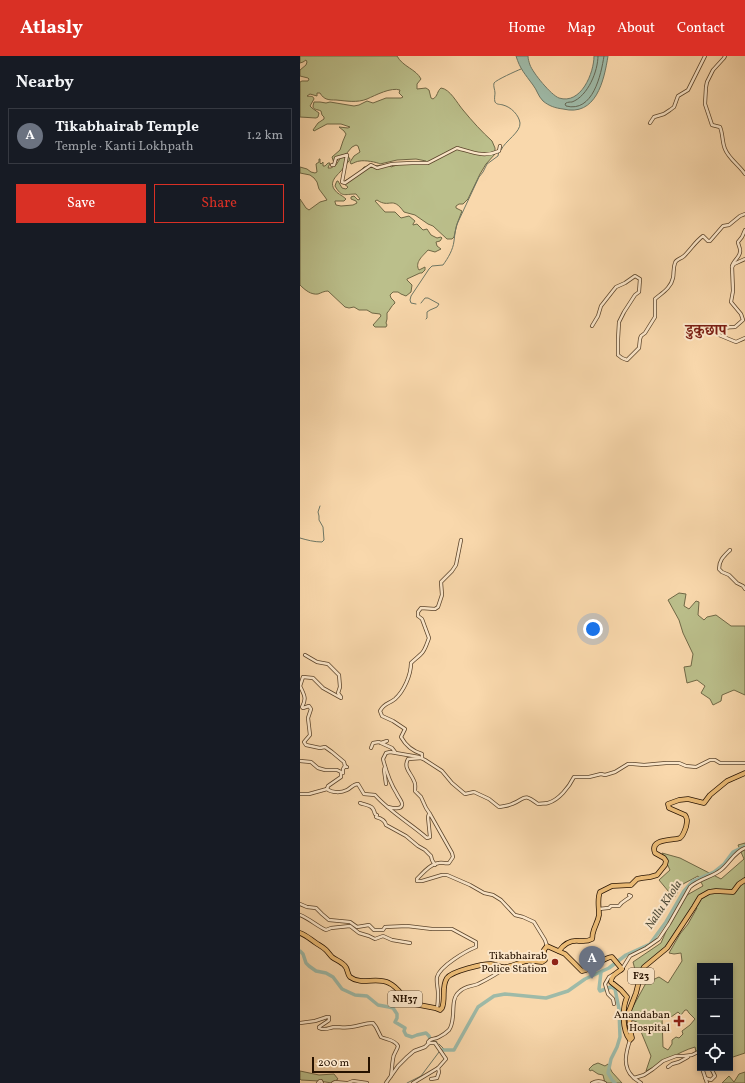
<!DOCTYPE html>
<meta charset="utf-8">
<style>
body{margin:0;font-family:Vollkorn,"Noto Serif Devanagari",serif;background:#20242c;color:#f1f3f6}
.controls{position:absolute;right:12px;bottom:12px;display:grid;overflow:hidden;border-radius:0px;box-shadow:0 2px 6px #0003}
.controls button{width:36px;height:36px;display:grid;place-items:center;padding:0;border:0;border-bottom:1px solid #363941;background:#171b24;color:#f1f3f6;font:20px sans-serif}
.scale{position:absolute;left:12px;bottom:10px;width:58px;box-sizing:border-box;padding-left:4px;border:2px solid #261200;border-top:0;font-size:11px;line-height:14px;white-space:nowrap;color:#261200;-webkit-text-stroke:3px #fbe6c9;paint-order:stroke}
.you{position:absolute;left:293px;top:573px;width:14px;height:14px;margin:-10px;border:3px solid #fff;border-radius:50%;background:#1a73e8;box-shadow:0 0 0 6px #1a73e833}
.badge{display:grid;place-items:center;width:26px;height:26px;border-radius:50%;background:#d93025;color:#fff;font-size:13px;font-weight:700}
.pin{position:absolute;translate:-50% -33px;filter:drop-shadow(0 1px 2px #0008)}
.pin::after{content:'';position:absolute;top:21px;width:14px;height:12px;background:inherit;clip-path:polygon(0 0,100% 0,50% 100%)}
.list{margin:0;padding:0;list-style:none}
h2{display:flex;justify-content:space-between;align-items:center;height:52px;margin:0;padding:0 16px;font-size:17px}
h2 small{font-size:13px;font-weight:400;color:#9ea1a6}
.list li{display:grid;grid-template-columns:26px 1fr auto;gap:12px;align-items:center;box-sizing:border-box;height:56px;margin:0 8px 8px;padding:0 8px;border:1px solid #363941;border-radius:0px}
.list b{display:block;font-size:15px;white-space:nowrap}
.list p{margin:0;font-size:13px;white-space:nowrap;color:#9ea1a6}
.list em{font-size:13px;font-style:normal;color:#9ea1a6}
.actions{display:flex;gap:8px;padding:12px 16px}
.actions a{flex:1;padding:9px 0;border:1px solid #d93025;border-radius:0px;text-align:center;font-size:14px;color:#d93025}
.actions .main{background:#d93025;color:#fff}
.icon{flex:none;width:22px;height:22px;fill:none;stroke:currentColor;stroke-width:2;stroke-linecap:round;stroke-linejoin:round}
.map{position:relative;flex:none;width:445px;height:1027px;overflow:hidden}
header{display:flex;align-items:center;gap:24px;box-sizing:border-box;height:56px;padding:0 20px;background:#d93025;color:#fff}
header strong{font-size:19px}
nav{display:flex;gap:22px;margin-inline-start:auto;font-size:14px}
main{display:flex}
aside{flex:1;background:#171b24}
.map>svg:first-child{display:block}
.green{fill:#bbbf8b;stroke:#706846;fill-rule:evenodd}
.water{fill:#9ebaa8;stroke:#6e7765}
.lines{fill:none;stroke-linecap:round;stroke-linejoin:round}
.shore{stroke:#626654;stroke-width:1}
.stream{stroke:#6e7765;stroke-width:1}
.river{stroke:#9ebaa8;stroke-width:3.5}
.minor-casing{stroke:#5b442b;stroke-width:4}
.major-casing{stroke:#261200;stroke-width:5.5}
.minor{stroke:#fbe6c9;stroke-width:2.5}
.major{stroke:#ecbc76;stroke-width:4}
.poi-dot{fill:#8f2418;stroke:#fbe6c9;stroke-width:1.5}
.labels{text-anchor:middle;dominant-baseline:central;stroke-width:4;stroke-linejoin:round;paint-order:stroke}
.shield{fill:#fbe6c9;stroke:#66523c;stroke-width:1}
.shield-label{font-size:10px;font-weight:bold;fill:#261200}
.poi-label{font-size:11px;fill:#261200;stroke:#fbe6c9;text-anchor:end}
.water-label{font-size:12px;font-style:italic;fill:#504d3b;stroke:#fbe6c9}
.district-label{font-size:15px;font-weight:bold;fill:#7a1f14;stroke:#fbe6c9}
</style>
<header>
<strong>Atlasly</strong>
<nav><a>Home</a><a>Map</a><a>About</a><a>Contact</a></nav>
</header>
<main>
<aside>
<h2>Nearby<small></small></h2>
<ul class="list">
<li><span class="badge" style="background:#6b7280">A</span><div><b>Tikabhairab Temple</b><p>Temple · Kanti Lokhpath</p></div><em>1.2 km</em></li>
</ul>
<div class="actions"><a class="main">Save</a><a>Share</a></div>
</aside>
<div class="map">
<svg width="445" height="1027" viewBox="0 0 445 1027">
<rect width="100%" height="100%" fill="#f9d8ac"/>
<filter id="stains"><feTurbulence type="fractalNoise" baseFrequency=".005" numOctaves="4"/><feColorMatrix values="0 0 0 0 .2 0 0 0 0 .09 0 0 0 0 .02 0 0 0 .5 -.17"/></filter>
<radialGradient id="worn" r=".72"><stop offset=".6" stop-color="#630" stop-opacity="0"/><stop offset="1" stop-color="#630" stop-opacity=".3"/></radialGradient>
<!-- green -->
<g class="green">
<path d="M0 0H97C103 11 116 13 121 23L117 28V33L126 32 129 34 131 42 133 43C138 40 137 35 141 32 150 33 157 47 163 54 172 65 182 76 192 85L195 92V98L186 108 180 118 168 143 163 148H159L156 150V152L162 155 157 168 154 181 152 183H147L133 170 128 168 115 159 104 156C92 139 90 153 77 144L75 145 85 156H95L101 162 109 160 115 165 113 168V169L117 168 123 174 127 173 131 179 137 182 141 181 142 182 140 185 136 186 137 190 141 193 135 196 128 194C124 199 114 206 119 214L125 211V214L122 217H120L107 223V224L112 229 111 236 106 240 101 238 98 236H93L90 239 91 242 94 245 95 247C91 250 90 254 87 257V263L86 267 87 269 86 271H75L73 269 81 260 80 258 72 257 67 254H59L54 251 49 252 45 251 28 235C24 235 21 237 18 238 11 239 5 234 0 229V143L6 152 9 154 20 146 27 144 25 141 19 133 17 126 14 122 10 119 0 117V111L7 113 11 116 15 117 17 116 16 108 19 106V103H20V107L21 108 23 106V110H25L28 107H30L28 112H31L36 109 41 101 47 99 50 103C49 106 47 107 45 109 42 117 28 123 34 133 37 138 42 139 46 143L44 145H35V146L36 149 41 150 53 149 57 147 56 145 51 143V141L54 140 58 144 60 143 56 138C44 138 42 142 35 130L36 127 37 125H38L42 132 46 133 48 131 44 128 43 126 59 117 64 111 85 109H89L91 111 100 108 125 106 126 105 116 103 97 104 80 108C77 106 64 104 60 105 57 105 54 107 51 108L50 106 54 100 60 96 58 90 56 89 52 91 46 98 39 100 37 105 34 107 32 101 40 94 43 85 46 78 44 75 39 71 48 72 50 71 41 68H27L14 75 13 74 18 67 24 63V61L22 59 21 55C17 53 13 54 13 50L14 46H20L26 47 30 46 54 50 59 49 67 45 73 47 86 42H101L103 41 99 37 100 34C91 31 76 39 67 43 57 47 47 45 36 44 29 44 24 44 20 37H17V40L10 38 7 40C10 41 13 39 14 43L10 50 12 52 19 57 18 61 16 62 0 61V26L2 25H8L9 23 8 22 0 20V14L6 9 7 6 6 4 3 6 0 7Z"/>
<polygon points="379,537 386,538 384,550 389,553 396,545 399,546 398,559 404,564 407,561 416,559 431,570 445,570 445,639 434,634 422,639 421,645 413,649 410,643 401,637 405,630 397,624 387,627 384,611 391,610 393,598 383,577 379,564 368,544"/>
<path d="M445 787V997L433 1001 430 1000V910H400V994L396 996 395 991C377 996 363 1008 346 1015L351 1000 337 966 331 964 330 956 346 927 359 921 368 927 382 905 381 897 374 898 369 897 380 878 388 868 397 852 394 851 384 867 376 874 372 884 369 889 340 915 337 921 333 906 361 887 367 873 387 839 403 830 398 820 383 828 374 842 359 824 370 814 362 797 380 802 421 823 444 803 438 789ZM385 954H387L389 957 395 963 390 969 382 975 383 978 379 982 376 981 372 984V988L368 994 363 991 362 962 368 959 371 961 378 956 381 959Z"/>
<polygon points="298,1007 305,1010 308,1008 312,1016 322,1027 305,1027 303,1019 298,1018 292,1014 290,1015 289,1013 293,1009"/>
<polygon points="0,1015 19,1019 34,1018 38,1023 32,1027 19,1025 1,1024 0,1023"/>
<polygon points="445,1016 445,1027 422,1027 429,1020 434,1026 439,1018"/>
</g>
<!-- water -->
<path class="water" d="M216 0H228C228 3 229 6 230 9 233 17 251 39 259 42 281 49 294 17 294 0H308C304 25 296 61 263 53 255 52 249 50 243 45 238 40 237 34 233 29 225 18 220 13 216 0Z"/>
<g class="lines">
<!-- shore -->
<path class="shore" d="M298 0C298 15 288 40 272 46 270 46 268 46 266 47L265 48 266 50C293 57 301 19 304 0"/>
<!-- stream -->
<g class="stream">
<polyline points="121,247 125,242 128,242 139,248 137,251 130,254 127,256 127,262 126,263"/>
<path d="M116 248 111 247 110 244 111 240 129 213 132 210 143 209C148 202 153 194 154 185 155 178 155 172 158 166L179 121 183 116 187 108 198 100 199 95 201 94C205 85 221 76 220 67 219 59 211 51 203 49 200 48 197 49 195 46 194 43 195 39 195 37 195 34 193 30 194 27 196 24 216 15 221 13"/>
<path d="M0 482C7 484 14 486 22 486L24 484 23 471 19 464V460L18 456 20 450"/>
<polyline points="132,984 137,986"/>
<polyline points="139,988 145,994"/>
<polyline points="107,1027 121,1020 139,996"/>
</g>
<!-- river -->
<g class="river">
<polyline points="0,895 3,898 6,907 9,910 16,915 26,917 33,921 42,933 55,939 67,940 78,949 89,951 93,952 97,958 97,962 95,966 105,972 104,975 106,979 112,981 117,979 126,977 129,980 130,983"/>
<polyline points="301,916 299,933 300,935 311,931 315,933 319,953 320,981 317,991 311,1003 308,1017 312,1024 315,1027"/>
<polyline points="142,994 154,994 178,951 194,940 205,938 246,942 268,935 285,923 309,912 326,899 350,888 366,866 384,835 393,825 414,816 424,808 433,796 445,790"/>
</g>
<defs>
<g id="minor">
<path d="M425 0 424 2 413 14 407 26 406 31 405 48 412 69 420 71C423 78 422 86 425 93 429 103 439 109 445 118"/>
<polyline points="350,67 354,61 364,58 370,54 374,51 378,40 388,34 405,0"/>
<path d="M32 109H34L36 102 47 99 42 126 45 127 71 109 77 112 92 108 112 107H128L157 92C172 96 184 102 199 95L200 90"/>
<path d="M445 174 442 181 438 186C438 189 441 193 440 196 440 201 433 205 432 210L433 235 431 246 441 258 443 264 435 271C429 271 422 271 418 278L419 279 436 286 445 282"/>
<polyline points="432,211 434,208 445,203"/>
<path d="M292 270 298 260 301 250 312 236 316 231 325 227 335 220 340 223 339 236 335 239 324 256 319 266 318 283V299L322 302 327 304 339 292 340 283 341 280 345 277 355 261V243C362 237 371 232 373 222 374 217 373 212 375 207 376 203 381 203 384 200 391 193 396 185 403 180L408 185H410L423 170 429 169 440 160 445 158"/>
<path d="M430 494C424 500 419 504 419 513L422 516 429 519 437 527 443 530 445 533"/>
<path d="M5 599 17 606 28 608 39 619 40 631 38 637 41 641V642L23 632 13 622 3 621 0 630C4 639 7 642 2 651L3 652 9 650 11 653 8 662 10 679 4 686 6 689 20 692 25 691 32 696 44 706 45 710"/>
<polyline points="87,685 81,687 92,692 95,696"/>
<polyline points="71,692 73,687 79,686 81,687"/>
<polyline points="0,705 11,706 18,712 25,714 37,714 41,716 41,721 28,730 27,733"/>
<polyline points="85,711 84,714 86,728"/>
<polyline points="43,717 43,713 45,710 47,711"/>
<path d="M0 738H9L27 733C32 737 41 737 47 734 51 732 53 728 58 728L64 738 75 739C90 756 110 767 127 782L130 781 128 761 129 758H130L152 797 153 801 149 807C146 808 142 806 139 807 130 808 123 817 117 823V825H122L142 819H147L170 829 184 837 193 839 201 844 215 859 223 861 234 866 245 884 247 890"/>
<path d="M60 747C69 750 73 749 75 758L77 759 76 761C80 762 85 764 86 769L106 780 118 790 125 794 131 800 132 804 135 809"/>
<path d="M88 751C92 752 101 754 102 749 103 746 98 741 97 738 90 727 86 715 83 703L86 697 90 696 119 701 125 704 142 715 152 727 165 738 174 736 189 743 199 751C203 750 208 750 212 748 226 743 222 736 238 748 241 747 245 748 248 747 259 744 269 731 274 721H289L301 718 305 719 315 716 328 708H333L344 709 366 707H379L386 710 396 711 410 704H415L420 707H445"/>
<path d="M130 758 126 752 121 741 115 735C115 731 116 728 114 725 111 717 103 712 108 703L122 702V698C112 695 106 690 101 681L105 673 93 665 82 660 80 655C84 647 89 648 95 643 104 635 111 619 111 607 115 603 117 602 121 598 125 595 127 587 129 582L122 563 118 560V556L121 552 135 553 138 551 142 539 141 526 152 515 156 509 161 484"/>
<path d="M0 848 7 851 16 852 22 858 29 864 50 866 57 871 69 869 74 874H83L85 871 107 870 132 873H152L176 886V891C166 895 140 910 137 921 136 926 138 932 138 937 138 942 138 947 137 952"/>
<path d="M299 853 308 852H309L311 850H319C322 845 327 844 331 840L329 839"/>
<path d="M0 859C10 863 17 870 26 874L31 872 50 870 59 877 69 880 75 883 83 880 92 884 110 887"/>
<path d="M322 913 330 900 346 892 359 883 369 868 390 831C399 823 412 821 421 814 430 807 434 796 445 792"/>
<polyline points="314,918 309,921 305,928 308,938 313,943 314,948"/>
<path d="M0 967 15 965 27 961H29V964L28 965 19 971V972C25 975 28 972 34 971 40 971 45 972 51 971 60 970 64 967 73 967L76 971 81 981C87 984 94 983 98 990 97 995 93 998 93 1003 92 1009 92 1013 91 1020"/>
<path d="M330 984C326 996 322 1011 333 1021 335 1023 338 1025 341 1027"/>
<polyline points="368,1011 372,1008 379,1006 388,1001"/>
<polyline points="402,1012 407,1027"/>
<polyline points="334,1022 344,1019 353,1013 363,1005 376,1000 384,1000 392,999 400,995"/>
<polyline points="405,1022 411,1024 415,1020 411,1012"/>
<polyline points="131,1023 137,1022 139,1016 138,1012"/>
<polyline points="18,1027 20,1025 21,1025 22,1027"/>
<polyline points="33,1027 35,1026 46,1027"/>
<polyline points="48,1027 53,1025 67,1027"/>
<path d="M86 1027 98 1010 107 1001 114 995 125 991 129 987 128 986C131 981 134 984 139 981 141 980 147 976 149 974 157 963 149 944 159 936 166 929 171 931 178 928 188 923 197 918 205 912"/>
<polyline points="113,1027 138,1012 146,1003 135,987 129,987"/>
<path d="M292 1027C296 1025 301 1025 305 1027"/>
</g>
<g id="major">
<path d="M0 877C6 879 10 883 16 887 19 889 23 891 26 894 28 896 30 899 32 901 36 904 42 906 45 910 48 913 47 918 50 921 62 930 76 920 89 927 98 931 102 940 109 947L135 952 140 954 142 952C146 943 141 931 147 922 152 915 182 908 191 908 196 908 200 912 206 911 213 910 220 906 227 905 232 904 237 906 242 906L245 904 244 894 247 890 265 898 282 915C294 913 303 901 312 901L322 913C317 917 311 919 311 926L321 934 327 941C322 953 322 974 330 984L332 982 330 974 329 955 336 937 341 917 344 911 367 892 394 851 400 841 409 836 416 835 433 836 439 828 445 824"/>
<path d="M259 895C264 888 270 884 279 885 284 885 287 886 292 883 293 881 292 879 293 877 294 871 298 866 299 859 299 851 297 843 300 836L312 830 331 829 337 823 342 822 350 821 357 819 365 809 366 805 364 802 355 797C349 782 373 785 380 782 383 780 385 774 386 771 387 766 388 763 385 759L369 752 368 748 379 744 388 743 404 747 410 739 427 725 445 717"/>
</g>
</defs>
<!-- minor casing -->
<use href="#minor" class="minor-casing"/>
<!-- major casing -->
<use href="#major" class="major-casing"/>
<!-- minor -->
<use href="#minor" class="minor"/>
<!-- major -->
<use href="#major" class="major"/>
</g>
<!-- markers -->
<g class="poi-dot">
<circle cx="255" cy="906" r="4"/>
<path d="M377 959h4v4h4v4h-4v4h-4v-4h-4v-4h4z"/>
</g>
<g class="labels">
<!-- shield labels -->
<g class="shield">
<rect x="328" y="912" width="26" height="16" rx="3"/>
<rect x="88" y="935" width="34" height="16" rx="3"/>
</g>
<g class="shield-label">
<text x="341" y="920">F23</text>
<text x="105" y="943">NH37</text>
</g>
<!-- poi labels -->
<g class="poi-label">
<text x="247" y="900">Tikabhairab<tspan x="247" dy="13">Police Station</tspan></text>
<text x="370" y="959">Anandaban<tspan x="370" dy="13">Hospital</tspan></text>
</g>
<!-- water labels -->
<g class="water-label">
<text transform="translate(364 849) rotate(-56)">Nallu Khola</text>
</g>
<!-- district labels -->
<g class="district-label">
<text x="406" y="275">डुकुछाप</text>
</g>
</g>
<rect width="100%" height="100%" filter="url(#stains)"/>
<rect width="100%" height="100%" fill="url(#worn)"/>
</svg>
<div class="controls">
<button>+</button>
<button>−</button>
<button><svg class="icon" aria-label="locate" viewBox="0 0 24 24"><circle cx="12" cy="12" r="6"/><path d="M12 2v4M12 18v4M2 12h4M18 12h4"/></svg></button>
</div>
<div class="scale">200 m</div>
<div class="you"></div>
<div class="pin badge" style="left:292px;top:923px;background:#6b7280">A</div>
</div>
</main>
